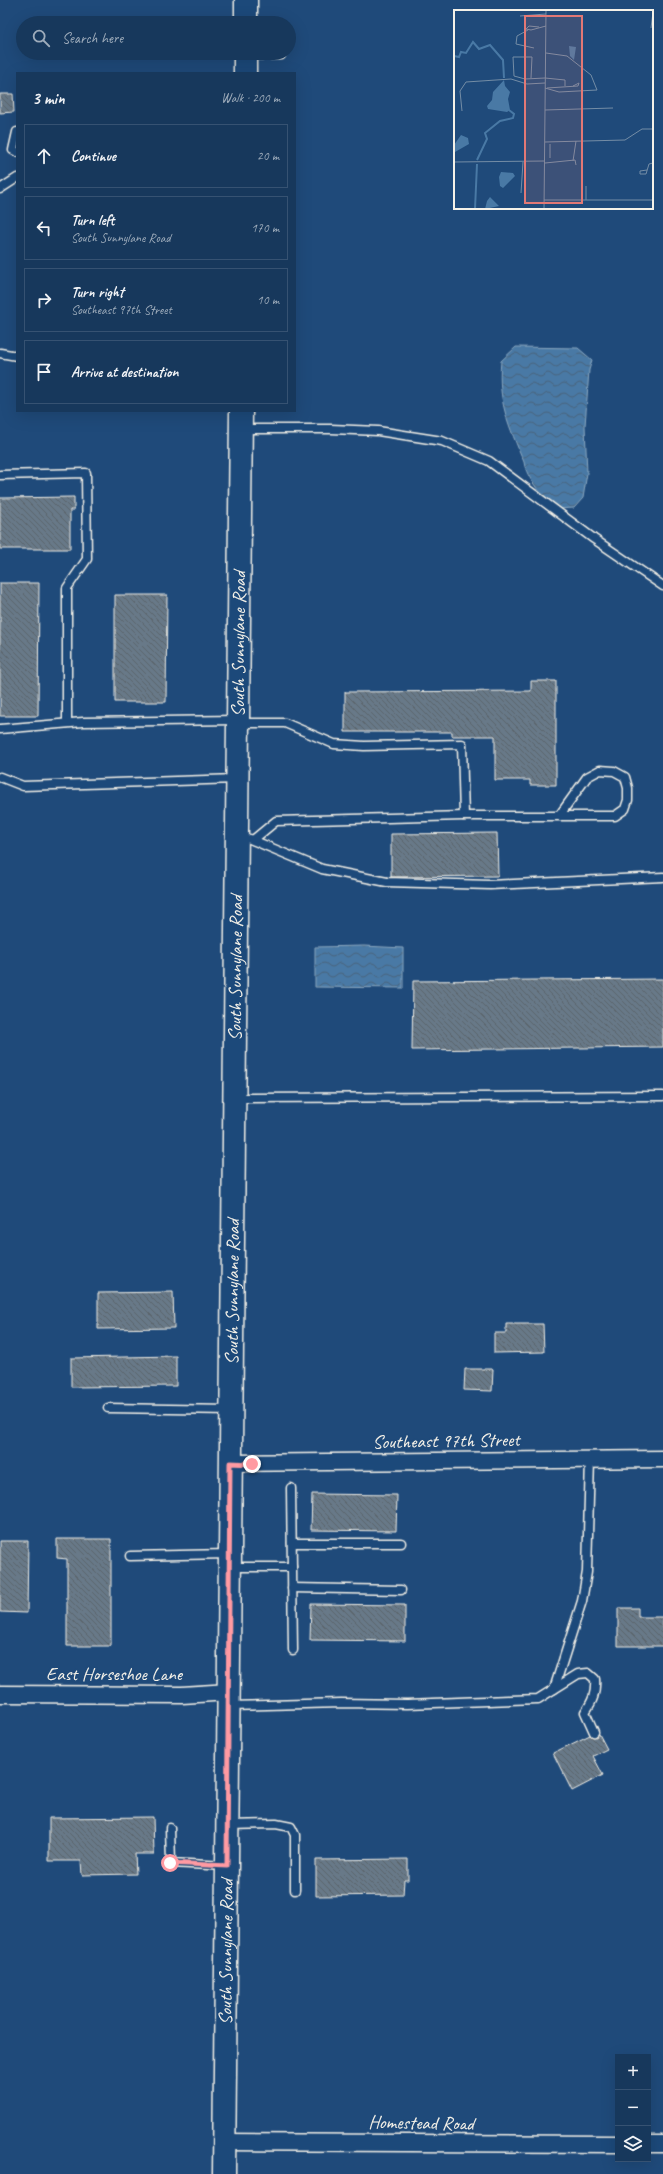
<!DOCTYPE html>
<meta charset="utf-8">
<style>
body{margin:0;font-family:Caveat,sans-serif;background:#244365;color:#f1f3f6}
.controls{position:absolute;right:12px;bottom:12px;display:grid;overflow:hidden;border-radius:0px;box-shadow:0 4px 16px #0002}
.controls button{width:36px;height:36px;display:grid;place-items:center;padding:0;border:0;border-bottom:1px solid #365272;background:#17385c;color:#f1f3f6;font:20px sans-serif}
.stop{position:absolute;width:12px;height:12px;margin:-9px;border:3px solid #ff9aa2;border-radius:50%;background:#fff}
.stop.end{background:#ff9aa2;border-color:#fff;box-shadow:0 1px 4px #0008}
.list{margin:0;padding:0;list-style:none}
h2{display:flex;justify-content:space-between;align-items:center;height:52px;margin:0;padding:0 16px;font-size:17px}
h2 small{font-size:13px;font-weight:400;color:#9eacbb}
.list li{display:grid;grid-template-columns:26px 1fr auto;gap:12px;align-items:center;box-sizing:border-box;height:64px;margin:0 8px 8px;padding:0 8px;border:1px solid #365272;border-radius:0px}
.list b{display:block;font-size:15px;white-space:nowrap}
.list p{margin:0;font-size:13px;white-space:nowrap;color:#9eacbb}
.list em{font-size:13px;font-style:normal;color:#9eacbb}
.icon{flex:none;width:22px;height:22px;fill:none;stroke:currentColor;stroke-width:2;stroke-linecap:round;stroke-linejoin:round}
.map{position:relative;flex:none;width:663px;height:2174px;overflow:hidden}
.search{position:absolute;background:#17385c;box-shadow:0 4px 16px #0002;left:16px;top:16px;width:280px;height:44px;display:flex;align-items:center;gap:10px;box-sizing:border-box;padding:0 14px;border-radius:22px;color:#9eacbb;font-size:15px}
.panel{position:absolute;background:#17385c;box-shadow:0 4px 16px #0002;left:16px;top:72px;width:280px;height:340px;border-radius:0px}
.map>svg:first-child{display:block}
.water{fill:url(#water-waves);stroke:#8da9c0}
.building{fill:url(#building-back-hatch);stroke:#f4f1e8}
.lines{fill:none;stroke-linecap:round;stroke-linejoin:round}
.lane-casing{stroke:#f4f1e8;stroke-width:11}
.street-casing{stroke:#f4f1e8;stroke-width:19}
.secondary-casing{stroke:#f4f1e8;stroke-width:25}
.lane{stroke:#1f4a7a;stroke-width:8}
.street{stroke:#1f4a7a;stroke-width:16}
.secondary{stroke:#1f4a7a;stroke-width:22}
.route{stroke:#ff9aa2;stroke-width:5}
.labels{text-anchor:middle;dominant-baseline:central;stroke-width:4;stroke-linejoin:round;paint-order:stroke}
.street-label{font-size:19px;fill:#f4f1e8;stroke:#1f4a7a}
.inset-river{fill:none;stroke:#4979a5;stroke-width:2}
.inset-road{fill:none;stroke:#748da6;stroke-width:1}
.view{fill:#e27875;fill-opacity:0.15;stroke:#e27875;stroke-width:2}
.inset-edge{fill:none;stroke:#f4f1e8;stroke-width:2}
</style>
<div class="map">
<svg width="663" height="2174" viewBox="0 0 663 2174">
<defs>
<pattern id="water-waves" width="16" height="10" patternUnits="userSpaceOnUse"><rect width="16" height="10" fill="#4979a5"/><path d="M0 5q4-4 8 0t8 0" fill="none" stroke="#49637a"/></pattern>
<pattern id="building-back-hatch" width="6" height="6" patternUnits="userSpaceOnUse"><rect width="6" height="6" fill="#687988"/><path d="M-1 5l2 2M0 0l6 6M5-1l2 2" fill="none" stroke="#5a636a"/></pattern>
</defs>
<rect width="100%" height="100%" fill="#1f4a7a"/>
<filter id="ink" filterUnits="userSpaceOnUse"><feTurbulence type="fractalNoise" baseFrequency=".025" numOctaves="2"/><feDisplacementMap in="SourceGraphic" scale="8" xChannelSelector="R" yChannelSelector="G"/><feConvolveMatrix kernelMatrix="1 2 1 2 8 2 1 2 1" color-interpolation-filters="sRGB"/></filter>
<g filter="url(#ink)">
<!-- water -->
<g class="water">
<path d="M516 347 578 348 592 360 589 370 585 426 587 473 583 498 574 508 556 509C544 498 526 478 524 462 509 426 497 401 501 361Z"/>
<polygon points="364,946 403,948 403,988 315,987 315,947"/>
</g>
<!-- building -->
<g class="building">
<polygon points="0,94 13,94 14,112 0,113"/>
<polygon points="74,497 74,510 70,510 70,549 0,549 0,498"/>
<polygon points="0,583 39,583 38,716 0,716"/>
<polygon points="115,595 167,595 166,702 115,702"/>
<polygon points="531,681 556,681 556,785 530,785 530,780 495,780 495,736 452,736 452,732 345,732 345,692 531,691"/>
<polygon points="497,833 498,876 391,877 391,834"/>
<polygon points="663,979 663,1047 412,1050 413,981"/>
<polygon points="173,1292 174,1328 98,1329 98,1293"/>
<polygon points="506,1324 543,1324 544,1352 494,1353 494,1333 506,1333"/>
<polygon points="176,1356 176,1386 71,1387 71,1358"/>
<polygon points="465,1369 493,1369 492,1391 464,1390"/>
<polygon points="312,1494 397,1495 396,1531 311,1530"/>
<polygon points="57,1539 111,1539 111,1646 67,1646 67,1559 57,1558"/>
<polygon points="0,1541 28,1541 27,1613 0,1612"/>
<polygon points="311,1604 405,1605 405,1641 310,1640"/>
<polygon points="618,1608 638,1608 638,1617 663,1617 663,1646 618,1646"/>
<polygon points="599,1734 607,1749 593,1756 603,1775 572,1791 553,1753 590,1735 594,1737"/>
<polygon points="153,1817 154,1854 135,1854 136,1874 82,1875 81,1861 49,1861 49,1818"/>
<polygon points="408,1859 408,1880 404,1880 403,1895 316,1896 316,1860"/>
</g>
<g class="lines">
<defs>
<g id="lane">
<polyline points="245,55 281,55"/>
<polyline points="17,132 13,150 17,152"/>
<polyline points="0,189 17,178"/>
<polyline points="0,353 17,356"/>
<polyline points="241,429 331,429 378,431 442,441 489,461 594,539 663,586"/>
<polyline points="0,475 86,473 87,559 67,588 67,723"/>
<polyline points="239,723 285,723 334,744 364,746 462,744 464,816"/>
<polyline points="0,729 83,722 237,720"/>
<polyline points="0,777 23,786 237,779"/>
<polyline points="250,839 322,869 387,882 490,885 663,877"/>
<polyline points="253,840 276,821 464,816 615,816 625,809 628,800 628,788 625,777 614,771 600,770 587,777 559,816"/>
<polyline points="235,1098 663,1096"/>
<polyline points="108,1408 230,1410"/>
<polyline points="291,1488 293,1650"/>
<polyline points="292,1543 401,1543"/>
<polyline points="130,1556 229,1554"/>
<polyline points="230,1567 292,1567"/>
<polyline points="292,1588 401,1590"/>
<polyline points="554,1689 582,1601 587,1572 590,1459"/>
<path d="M230 1706 341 1703 407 1704 538 1699 578 1674 588 1673 595 1679C596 1693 593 1701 585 1712L594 1732"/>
<polyline points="228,1825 276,1824 291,1827 295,1835 295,1890"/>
<polyline points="170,1828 171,1863 226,1866"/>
</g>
<g id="street">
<polyline points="230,1463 663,1459"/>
<polyline points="0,1694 182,1695 229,1692"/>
<polyline points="224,2142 618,2144"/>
<polyline points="648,2144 663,2144"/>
</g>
<g id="secondary">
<polyline points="246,23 246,0"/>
<polyline points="245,73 245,53"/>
<path id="s1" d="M224 2174 241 411"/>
</g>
</defs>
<!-- lane casing -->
<use href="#lane" class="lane-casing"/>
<!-- street casing -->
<use href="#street" class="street-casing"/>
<!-- secondary casing -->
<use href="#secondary" class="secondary-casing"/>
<!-- lane -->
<use href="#lane" class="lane"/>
<!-- street -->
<use href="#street" class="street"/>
<!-- secondary -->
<use href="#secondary" class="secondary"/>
</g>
</g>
<g class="lines" filter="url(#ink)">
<!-- route -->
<polyline class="route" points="170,1863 227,1866 230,1463 252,1464"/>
</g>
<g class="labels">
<!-- street labels -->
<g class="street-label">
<text stroke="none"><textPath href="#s1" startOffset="1530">South Sunnylane Road</textPath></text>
<text stroke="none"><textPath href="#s1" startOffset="1206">South Sunnylane Road</textPath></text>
<text stroke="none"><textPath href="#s1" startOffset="882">South Sunnylane Road</textPath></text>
<text transform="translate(446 1441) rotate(-1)">Southeast 97th Street</text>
<text x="114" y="1674">East Horseshoe Lane</text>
<text stroke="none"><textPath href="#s1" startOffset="222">South Sunnylane Road</textPath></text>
<text transform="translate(421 2123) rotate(1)">Homestead Road</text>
</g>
</g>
<!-- overview -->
<g transform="translate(454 10)">
<rect width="199" height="199" fill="#1f4a7a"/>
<path d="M115 36 122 37 120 50 116 46ZM50 70 51 76 56 82 54 89 56 100 53 102 34 99 33 96 38 90 39 82ZM7 125 14 128 15 134 1 142 0 135ZM47 162 59 163 61 166 49 178 46 176 45 167ZM36 187 45 196 31 199 33 191Z" fill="#4979a5"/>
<path class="inset-river" d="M0 46 5 47 7 42 12 43 19 32 25 39 36 35 49 50 50 68M23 150 33 129 31 123 46 111 59 108 60 104 55 100M21 199 23 154"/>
<path class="inset-road" d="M66 6 92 4M85 17 75 16 72 19 77 20 92 16M197 18 199 2M74 20 63 26 62 34 80 38M77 68 78 47H59L60 66 71 69 91 68M91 68 111 70V76M91 78 105 82 143 80 137 65 113 46 92 43M93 78 124 76 125 73 119 76M91 100 159 98M8 101 6 81 12 72 57 69 73 74 91 73M91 132 171 130 188 119H199M96 134V148M119 151 122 131M0 152 91 151M91 153 121 150 122 155M193 160 186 161V164H192L195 154 199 153M132 176V190M67 183 69 152M90 190H199M90 199 92 0"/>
<path class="view" d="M71 6H128V193H71Z"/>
<rect width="199" height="199" class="inset-edge"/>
</g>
</svg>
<div class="controls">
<button>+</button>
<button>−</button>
<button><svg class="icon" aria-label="layers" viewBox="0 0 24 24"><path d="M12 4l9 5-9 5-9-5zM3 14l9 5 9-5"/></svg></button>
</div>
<div class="stop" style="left:170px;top:1863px"></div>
<div class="stop end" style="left:252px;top:1464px"></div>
<div class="search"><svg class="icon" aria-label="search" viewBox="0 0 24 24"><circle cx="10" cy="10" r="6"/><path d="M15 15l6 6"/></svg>Search here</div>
<section class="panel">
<h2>3 min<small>Walk · 200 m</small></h2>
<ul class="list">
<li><svg class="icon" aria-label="ahead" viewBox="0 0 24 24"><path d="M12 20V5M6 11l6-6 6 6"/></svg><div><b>Continue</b></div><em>20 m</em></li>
<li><svg class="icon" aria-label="left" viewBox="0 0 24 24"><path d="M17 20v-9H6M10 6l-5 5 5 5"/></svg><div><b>Turn left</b><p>South Sunnylane Road</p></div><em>170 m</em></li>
<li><svg class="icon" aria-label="right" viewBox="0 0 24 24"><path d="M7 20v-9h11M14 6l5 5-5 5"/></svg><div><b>Turn right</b><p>Southeast 97th Street</p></div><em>10 m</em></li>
<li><svg class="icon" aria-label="arrive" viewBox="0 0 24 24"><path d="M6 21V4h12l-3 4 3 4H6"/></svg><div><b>Arrive at destination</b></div></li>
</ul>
</section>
</div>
